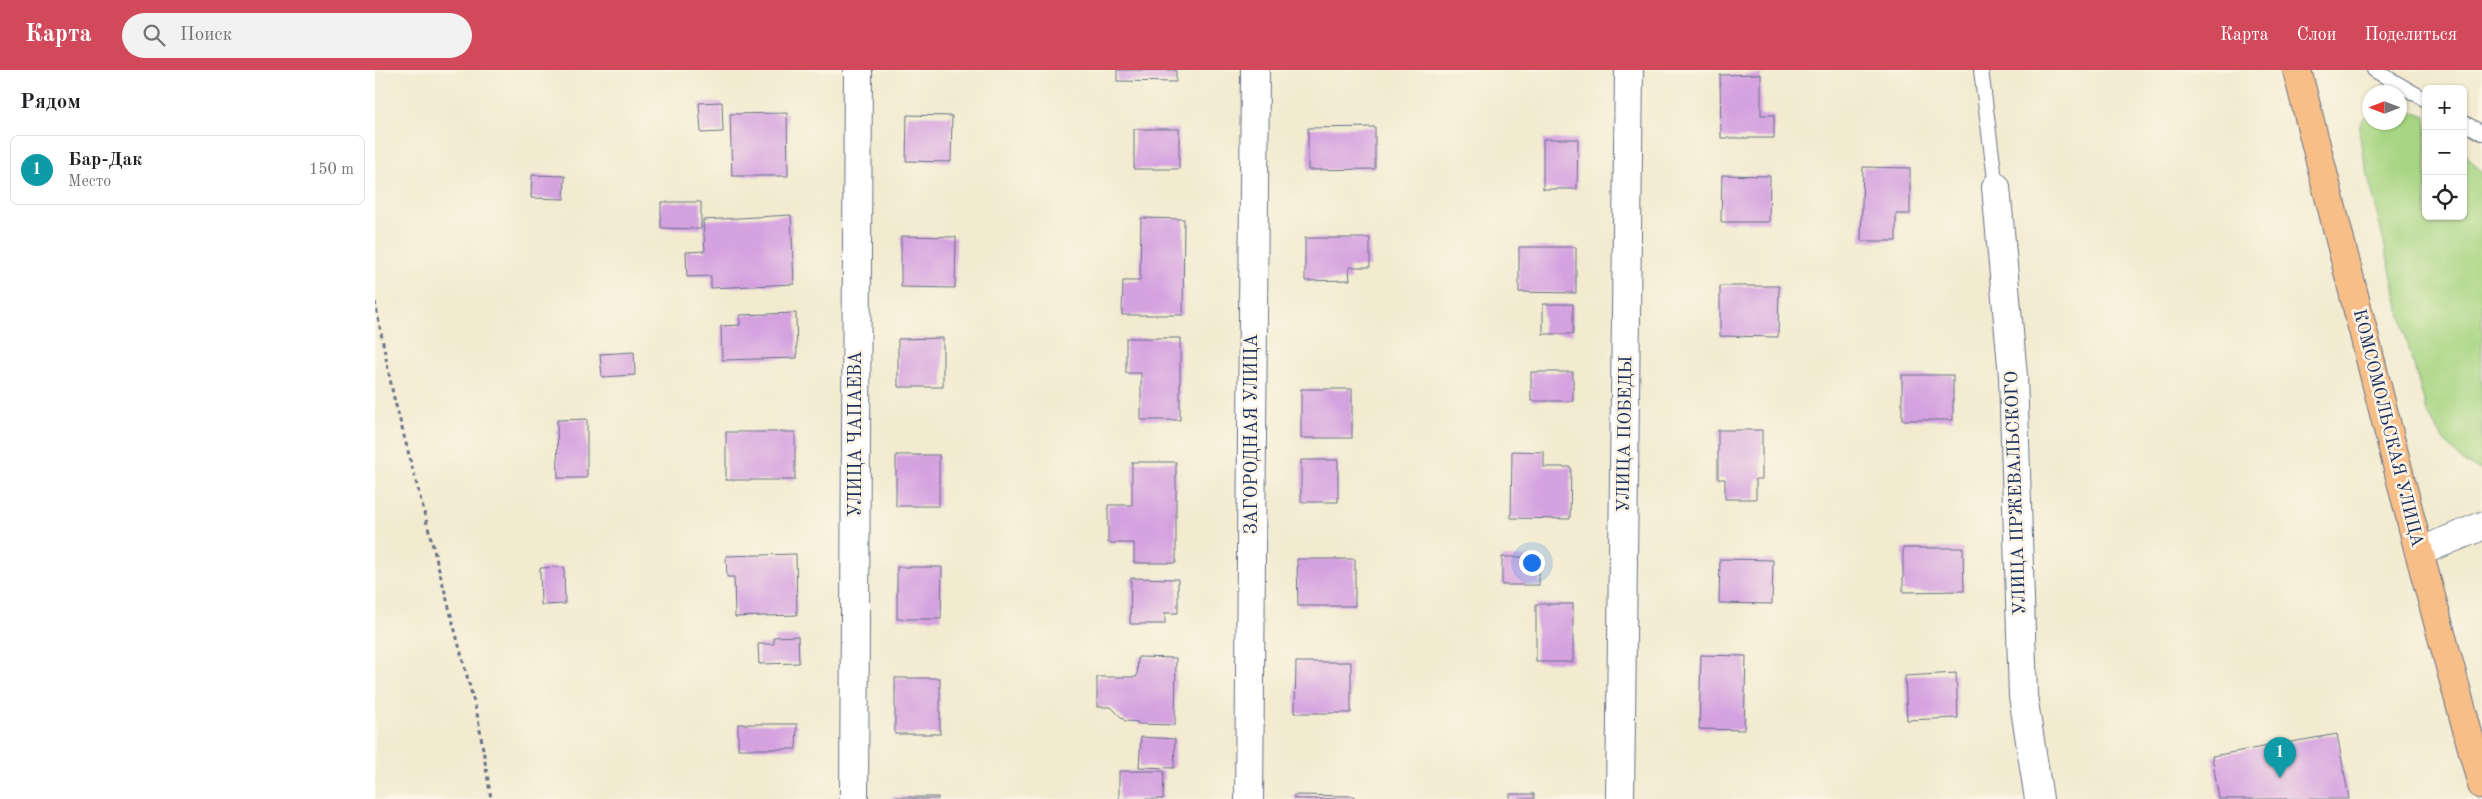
<!DOCTYPE html>
<html lang="ru">
<meta charset="utf-8">
<style>
body{margin:0;font-family:"Old Standard TT",serif;background:#f2f2f2;color:#202124}
.controls{position:absolute;right:15px;top:15px;display:grid;overflow:hidden;border-radius:8px;box-shadow:0 1px 4px #0004}
.controls button{width:45px;height:45px;display:grid;place-items:center;padding:0;border:0;border-bottom:1px solid #e0e0e0;background:#fff;color:#202124;font:25px sans-serif}
.compass{position:absolute;left:1987px;top:15px;width:45px;height:45px;border-radius:50%;background:#fff;box-shadow:0 1px 4px #0004;rotate:270deg}
.you{position:absolute;left:1156px;top:492px;width:18px;height:18px;margin:-12px;border:4px solid #fff;border-radius:50%;background:#1a73e8;box-shadow:0 0 0 8px #1a73e833}
.badge{display:grid;place-items:center;width:32px;height:32px;border-radius:50%;background:#d1495b;color:#fff;font-size:16px;font-weight:700}
.pin{position:absolute;translate:-50% -41px;filter:drop-shadow(0 1px 2px #0008)}
.pin::after{content:'';position:absolute;top:26px;width:18px;height:15px;background:inherit;clip-path:polygon(0 0,100% 0,50% 100%)}
.list{margin:0;padding:0;list-style:none}
h2{display:flex;justify-content:space-between;align-items:center;height:65px;margin:0;padding:0 20px;font-size:21px}
h2 small{font-size:16px;font-weight:400;color:#757577}
.list li{display:grid;grid-template-columns:32px 1fr auto;gap:15px;align-items:center;box-sizing:border-box;height:70px;margin:0 10px 10px;padding:0 10px;border:1px solid #e0e0e0;border-radius:8px}
.list b{display:block;font-size:19px;white-space:nowrap}
.list p{margin:0;font-size:16px;white-space:nowrap;color:#757577}
.list em{font-size:16px;font-style:normal;color:#757577}
.icon{flex:none;width:28px;height:28px;fill:none;stroke:currentColor;stroke-width:2;stroke-linecap:round;stroke-linejoin:round}
.map{position:relative;flex:none;width:2107px;height:729px;overflow:hidden}
header{display:flex;align-items:center;gap:30px;box-sizing:border-box;height:70px;padding:0 25px;background:#d1495b;color:#fff}
header strong{font-size:24px}
nav{display:flex;gap:28px;margin-inline-start:auto;font-size:18px}
.search{width:350px;height:45px;background:#f2f2f2;display:flex;align-items:center;gap:12px;box-sizing:border-box;padding:0 18px;border-radius:28px;color:#757577;font-size:19px}
main{display:flex}
aside{flex:1;background:#fff}
.map>svg:first-child{display:block}
.green{fill:#a7d582;stroke:#618270}
.building{fill:#d5a2e0}
.lines{fill:none;stroke-linecap:round;stroke-linejoin:round}
.service-casing{stroke:#667186;stroke-width:16}
.minor-casing{stroke:#667186;stroke-width:30}
.tertiary-casing{stroke:#667186;stroke-width:30}
.primary-casing{stroke:#667186;stroke-width:30}
.path{stroke:#667186;stroke-width:3;stroke-dasharray:4 4;stroke-linecap:butt}
.service{stroke:#fff;stroke-width:14}
.minor{stroke:#fff;stroke-width:28}
.tertiary{stroke:#fff;stroke-width:28}
.primary{stroke:#f7be88;stroke-width:28}
.labels{text-anchor:middle;dominant-baseline:central;stroke-width:5;stroke-linejoin:round;paint-order:stroke}
.street-label{font-size:18px;fill:#1b2f5e;stroke:#fcf5e5}
</style>
<header>
<strong>Карта</strong>
<div class="search"><svg class="icon" aria-label="search" viewBox="0 0 24 24"><circle cx="10" cy="10" r="6"/><path d="M15 15l6 6"/></svg>Поиск</div>
<nav><a>Карта</a><a>Слои</a><a>Поделиться</a></nav>
</header>
<main>
<aside>
<h2>Рядом<small></small></h2>
<ul class="list">
<li><span class="badge" style="background:#0f9aa8">1</span><div><b>Бар-Дак</b><p>Место</p></div><em>150 m</em></li>
</ul>
</aside>
<div class="map">
<svg width="2107" height="729" viewBox="0 0 2107 729">
<rect width="100%" height="100%" fill="#fcf5e5"/>
<filter id="ink" filterUnits="userSpaceOnUse"><feTurbulence type="fractalNoise" baseFrequency=".02" numOctaves="2"/><feDisplacementMap in="SourceGraphic" scale="10" xChannelSelector="R" yChannelSelector="G"/><feConvolveMatrix kernelMatrix="1 2 1 2 8 2 1 2 1" color-interpolation-filters="sRGB"/></filter>
<filter id="wash" filterUnits="userSpaceOnUse"><feTurbulence type="fractalNoise" baseFrequency=".0096" numOctaves="4" result="noise"/><feDisplacementMap in="SourceGraphic" scale="20" xChannelSelector="R" yChannelSelector="G"/><feGaussianBlur stdDeviation="1.12" result="paint"/><feColorMatrix in="noise" values="0 0 0 0 0 0 0 0 0 0 0 0 0 0 0 0 0 1.4 0 .05"/><feComposite in="paint" operator="in"/></filter>
<g filter="url(#wash)">
<rect width="100%" height="100%" fill="#f2ebd0"/>
<!-- green -->
<path class="green" d="M2025 40H2032L2051 47V146H2088V82L2107 103V400L2090 393 2070 372 2052 342 2032 271 1986 75C1984 62 1982 51 1994 44V52H2024Z"/>
<g id="blocks">
<!-- building -->
<g class="building">
<polygon points="742,0 801,0 801,12 742,11"/>
<polygon points="1386,4 1386,45 1399,45 1399,68 1346,68 1345,5"/>
<polygon points="347,32 348,62 326,63 324,33"/>
<polygon points="412,43 413,106 357,106 355,44"/>
<polygon points="532,45 577,46 576,92 531,91"/>
<polygon points="1000,57 1000,99 933,100 933,58"/>
<rect x="759" y="59" width="45" height="40"/>
<polygon points="1168,69 1203,69 1202,119 1168,119"/>
<polygon points="1488,97 1535,98 1535,144 1521,144 1521,171 1486,171"/>
<polygon points="157,105 190,106 189,129 156,128"/>
<polygon points="1347,105 1395,106 1394,152 1346,152"/>
<polygon points="286,132 326,132 326,159 286,158"/>
<polygon points="416,145 419,214 336,218 336,206 312,207 311,182 330,181 328,150"/>
<polygon points="766,148 809,149 808,245 747,245 748,211 765,211"/>
<polygon points="526,166 581,167 580,218 526,217"/>
<polygon points="930,168 995,168 995,197 974,197 975,210 930,211"/>
<polygon points="1144,177 1201,177 1201,223 1144,222"/>
<polygon points="1345,216 1404,216 1403,267 1345,266"/>
<rect x="1168" y="234" width="30" height="30"/>
<polygon points="421,243 422,288 347,290 346,256 365,255 365,245"/>
<polygon points="568,268 568,317 523,317 523,269"/>
<polygon points="751,268 805,268 805,350 766,350 766,303 751,303"/>
<polygon points="259,282 260,305 227,307 225,284"/>
<rect x="1156" y="302" width="42" height="29"/>
<rect x="1527" y="305" width="51" height="45"/>
<rect x="926" y="319" width="51" height="49"/>
<polygon points="212,349 212,408 183,408 182,350"/>
<polygon points="1343,360 1387,360 1387,409 1381,409 1381,429 1350,429 1350,409 1343,409"/>
<rect x="351" y="362" width="69" height="48"/>
<polygon points="1137,381 1169,382 1169,397 1196,397 1195,449 1136,448"/>
<rect x="521" y="385" width="43" height="51"/>
<rect x="926" y="390" width="37" height="42"/>
<polygon points="757,392 801,392 801,493 759,493 759,473 733,473 733,435 757,435"/>
<polygon points="1528,478 1588,478 1589,521 1528,522"/>
<polygon points="421,484 422,545 360,547 359,507 352,507 351,486"/>
<rect x="1127" y="487" width="37" height="28"/>
<polygon points="922,489 980,489 980,536 923,536"/>
<polygon points="1345,489 1398,490 1397,534 1344,533"/>
<polygon points="189,497 190,534 166,535 165,498"/>
<polygon points="522,497 567,497 566,549 522,549"/>
<polygon points="756,508 803,509 803,543 790,543 790,554 755,554"/>
<rect x="1161" y="534" width="37" height="58"/>
<polygon points="423,566 424,593 384,594 383,574 399,574 399,567"/>
<polygon points="1326,585 1371,586 1369,660 1324,659"/>
<polygon points="763,587 801,588 800,655 763,654 763,652 750,651 736,637 722,637 722,607 762,607"/>
<polygon points="921,592 976,592 976,643 920,643"/>
<polygon points="1581,603 1583,648 1532,650 1530,606"/>
<rect x="520" y="608" width="45" height="56"/>
<polygon points="363,654 422,654 421,679 363,679"/>
<polygon points="1962,664 1974,729 1844,729 1837,686"/>
<polygon points="766,667 800,669 799,698 764,697"/>
<polygon points="744,701 789,701 788,729 744,729"/>
<rect x="1135" y="724" width="24" height="5"/>
<polygon points="919,725 979,726 979,729 919,729"/>
<rect x="517" y="727" width="46" height="2"/>
</g>
</g>
</g>
<g filter="url(#ink)">
<use href="#blocks" fill-opacity="0" stroke="#667186" stroke-width="1"/>
<g class="lines">
<defs>
<g id="service">
<polyline points="1606,0 1621,117"/>
<polyline points="1999,0 2051,30"/>
<polyline points="2088,52 2107,63"/>
</g>
<g id="minor">
<polyline points="1621,117 1638,306 1648,626 1664,729"/>
<polyline points="479,729 483,0"/>
<polyline points="874,729 880,0"/>
</g>
<g id="tertiary">
<polyline points="2044,482 2107,456"/>
<polyline points="1245,729 1254,0"/>
</g>
<polyline id="primary" points="1922,0 2044,482 2107,715"/>
</defs>
<!-- service casing -->
<use href="#service" class="service-casing"/>
<!-- minor casing -->
<use href="#minor" class="minor-casing"/>
<!-- tertiary casing -->
<use href="#tertiary" class="tertiary-casing"/>
<!-- primary casing -->
<use href="#primary" class="primary-casing"/>
<!-- path -->
<polyline class="path" points="0,232 18,324 103,648 116,729"/>
<!-- service -->
<use href="#service" class="service"/>
<!-- minor -->
<use href="#minor" class="minor"/>
<!-- tertiary -->
<use href="#tertiary" class="tertiary"/>
<!-- primary -->
<use href="#primary" class="primary"/>
</g>
</g>
<g class="labels">
<!-- street labels -->
<g class="street-label">
<text transform="translate(2013 358) rotate(76)">КОМСОМОЛЬСКАЯ УЛИЦА</text>
<text transform="translate(481 364) rotate(-90)">УЛИЦА ЧАПАЕВА</text>
<text transform="translate(877 364) rotate(-90)">ЗАГОРОДНАЯ УЛИЦА</text>
<text transform="translate(1250 364) rotate(-89)">УЛИЦА ПОБЕДЫ</text>
<text transform="translate(1641 423) rotate(-92)">УЛИЦА ПРЖЕВАЛЬСКОГО</text>
</g>
</g>
</svg>
<div class="controls">
<button>+</button>
<button>−</button>
<button><svg class="icon" aria-label="locate" viewBox="0 0 24 24"><circle cx="12" cy="12" r="6"/><path d="M12 2v4M12 18v4M2 12h4M18 12h4"/></svg></button>
</div>
<svg class="compass" viewBox="-18 -18 36 36"><path d="M0-13l5 13h-10z" fill="#e53935"/><path d="M0 13l5-13h-10z" fill="#757577"/></svg>
<div class="you"></div>
<div class="pin badge" style="left:1905px;top:708px;background:#0f9aa8">1</div>
</div>
</main>
